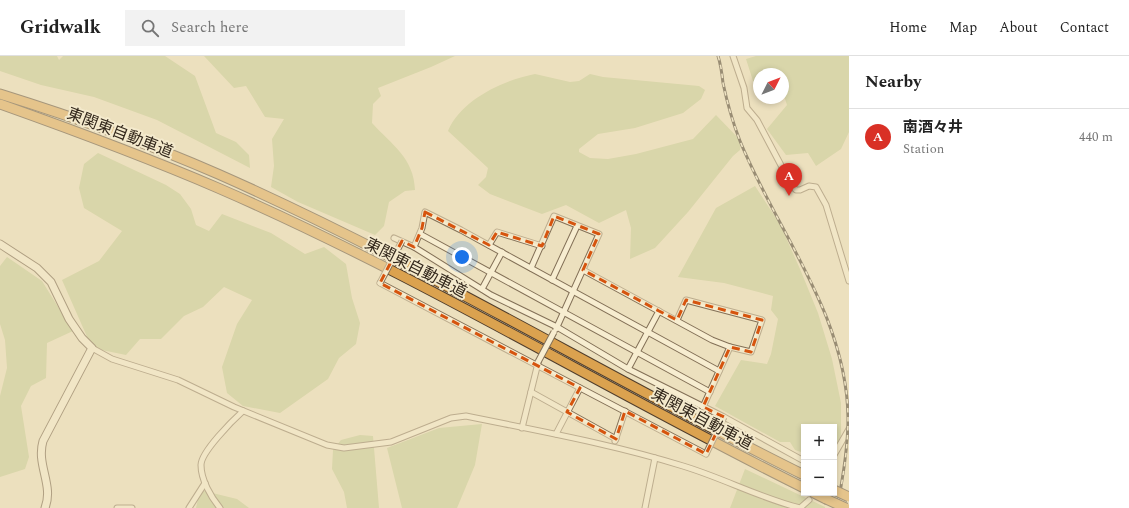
<!DOCTYPE html>
<meta charset="utf-8">
<style>
body{margin:0;font-family:Spectral,"Noto Sans JP",serif;background:#f2f2f2;color:#222}
.controls{position:absolute;right:12px;bottom:12px;display:grid;overflow:hidden;border-radius:0px;box-shadow:0 2px 6px #0003}
.controls button{width:36px;height:36px;display:grid;place-items:center;padding:0;border:0;border-bottom:1px solid #e0e0e0;background:#fff;color:#222;font:20px sans-serif}
.compass{position:absolute;left:753px;top:12px;width:36px;height:36px;border-radius:50%;background:#fff;box-shadow:0 2px 6px #0003;rotate:48deg}
.you{position:absolute;left:462px;top:201px;width:14px;height:14px;margin:-10px;border:3px solid #fff;border-radius:50%;background:#1a73e8;box-shadow:0 0 0 6px #1a73e833}
.badge{display:grid;place-items:center;width:26px;height:26px;border-radius:50%;background:#d93025;color:#fff;font-size:13px;font-weight:700}
.pin{position:absolute;translate:-50% -33px;filter:drop-shadow(0 1px 2px #0008)}
.pin::after{content:'';position:absolute;top:21px;width:14px;height:12px;background:inherit;clip-path:polygon(0 0,100% 0,50% 100%)}
.list{margin:0;padding:0;list-style:none}
h2{display:flex;justify-content:space-between;align-items:center;height:52px;margin:0;padding:0 16px;font-size:17px}
h2 small{font-size:13px;font-weight:400;color:#767676}
.list li{display:grid;grid-template-columns:26px 1fr auto;gap:12px;align-items:center;box-sizing:border-box;height:56px;padding:0 16px;border-top:1px solid #e0e0e0}
.list b{display:block;font-size:15px;white-space:nowrap}
.list p{margin:0;font-size:13px;white-space:nowrap;color:#767676}
.list em{font-size:13px;font-style:normal;color:#767676}
.icon{flex:none;width:22px;height:22px;fill:none;stroke:currentColor;stroke-width:2;stroke-linecap:round;stroke-linejoin:round}
.map{position:relative;flex:none;width:849px;height:452px;overflow:hidden}
header{display:flex;align-items:center;gap:24px;box-sizing:border-box;height:56px;padding:0 20px;background:#fff;border-bottom:1px solid #e0e0e0}
header strong{font-size:19px}
nav{display:flex;gap:22px;margin-inline-start:auto;font-size:14px}
.search{width:280px;height:36px;background:#f2f2f2;display:flex;align-items:center;gap:10px;box-sizing:border-box;padding:0 14px;border-radius:0px;color:#767676;font-size:15px}
main{display:flex}
aside{flex:1;background:#fff}
.map>svg:first-child{display:block}
.green{fill:#c1c992}
.lines{fill:none;stroke-linecap:round;stroke-linejoin:round}
.street-casing{stroke:#837057;stroke-width:7}
.secondary-casing{stroke:#65513b;stroke-width:9}
.highway-casing{stroke:#513e2c;stroke-width:11}
.street{stroke:#f7edd0;stroke-width:5}
.secondary{stroke:#f7edd0;stroke-width:7}
.highway{stroke:#dba24f;stroke-width:9}
.rail-casing{stroke:#33281c;stroke-width:3}
.rail{stroke:#f4eacd;stroke-width:1.5;stroke-dasharray:4.5;stroke-linecap:butt}
.street-bridge-casing{stroke:#837057;stroke-width:7;stroke-linecap:butt}
.highway-bridge-casing{stroke:#513e2c;stroke-width:11;stroke-linecap:butt}
.street-bridge{stroke:#f7edd0;stroke-width:5}
.highway-bridge{stroke:#dba24f;stroke-width:9}
.marked{fill:none;stroke:#d6540e;stroke-width:3;stroke-dasharray:8 5;stroke-linejoin:round}
.labels{text-anchor:middle;dominant-baseline:central;stroke-width:4;stroke-linejoin:round;paint-order:stroke}
.street-label{font-size:16px;fill:#33281c;stroke:#f4eacd}
</style>
<header>
<strong>Gridwalk</strong>
<div class="search"><svg class="icon" aria-label="search" viewBox="0 0 24 24"><circle cx="10" cy="10" r="6"/><path d="M15 15l6 6"/></svg>Search here</div>
<nav><a>Home</a><a>Map</a><a>About</a><a>Contact</a></nav>
</header>
<main>
<div class="map">
<svg width="849" height="452" viewBox="0 0 849 452">
<rect width="100%" height="100%" fill="#ece0be"/>
<!-- green -->
<g class="green">
<polygon points="0,0 57,0 59,4 63,0 165,0 195,20 216,77 236,86 249,99 250,112 157,64 94,41 41,29 0,15"/>
<path d="M204 0H455L431 11 378 32 381 40 373 48 372 67C392 89 414 102 415 134L405 135 389 146 384 170 375 179 298 146 271 131 274 110 272 83 284 63 265 61 246 30 234 32Z"/>
<polygon points="756,0 849,0 849,76 841,93 816,110 808,97 786,99 767,73 787,49 783,37 783,18 759,18 759,32 753,25 746,3"/>
<path d="M535 18 570 26 579 25 590 18 603 21 699 30 705 34 701 43 683 57 635 72 598 78 579 93V96L590 102 608 103 636 98 693 83 716 59 741 85 740 94 733 100 688 156 655 192 630 203 631 172 626 154 599 167 566 149 542 158 490 138 478 129 486 121 488 112 448 75C461 44 503 24 535 18Z"/>
<polygon points="98,97 166,129 180,138 191,153 196,169 209,175 222,158 271,177 305,198 324,191 346,208 352,242 360,267 356,288 339,302 328,323 280,357 243,350 227,337 222,311 237,268 252,244 224,231 203,251 184,260 161,283 140,283 126,299 92,292 62,224 99,205 122,175 84,152 79,132 84,108"/>
<polygon points="755,130 780,168 800,213 818,257 832,303 841,347 841,380 834,394 834,371 804,371 804,397 795,394 790,386 780,386 715,350 741,304 767,308 771,298 778,263 771,254 773,240 724,227 678,221 716,152"/>
<polygon points="7,201 42,225 73,275 47,287 46,322 31,330 21,350 29,401 25,413 0,421 0,340 7,312 5,284 0,268 0,210"/>
<polygon points="482,368 475,409 457,452 402,452 387,392 439,372"/>
<polygon points="360,379 373,380 379,452 347,452 344,436 332,413 333,394 341,384"/>
<polygon points="745,413 825,451 825,452 730,452"/>
<polygon points="200,434 237,443 249,452 196,452"/>
</g>
<g class="lines">
<defs>
<g id="street">
<polyline points="733,0 744,32 747,52 757,64 792,130 796,134 800,134 809,130 816,131 826,149 849,225"/>
<polyline points="420,178 710,336"/>
<polyline points="394,182 414,191"/>
<polyline points="489,189 497,176 542,190"/>
<polyline points="531,212 554,160 599,178 556,273"/>
<polyline points="583,214 712,284 730,291 751,296 762,264 686,244 677,264"/>
<polyline points="552,224 577,170"/>
<polyline points="380,227 706,398"/>
<polyline points="482,233 502,196"/>
<path d="M92 292 112 303 178 324 234 351 327 389 344 392 391 386 451 362 466 360C539 375 612 388 683 410 723 422 760 442 800 452L809 444"/>
<polyline points="628,313 659,255"/>
<polyline points="719,315 461,174 425,156 422,172 414,191 491,239 557,271 628,313 724,361 804,405"/>
<polyline points="531,336 616,383"/>
<polyline points="703,351 730,291"/>
<polyline points="522,372 538,307"/>
<polyline points="556,378 580,332"/>
<polyline points="615,385 625,355"/>
<polyline points="834,399 849,373"/>
<polyline points="117,452 132,452"/>
<polyline points="189,452 205,427"/>
<path d="M220 452C211 441 201 424 201 409 201 396 233 364 243 355"/>
<polyline points="645,452 655,402"/>
</g>
<path id="secondary" d="M0 188 37 212 51 226 69 263 82 282 92 292 43 385C36 409 54 429 45 452"/>
<g id="highway">
<path d="M0 38C74 61 147 87 218 118 420 207 607 322 804 419"/>
<path d="M0 48C73 74 146 101 218 132 419 219 608 335 804 432"/>
<polyline points="814,437 826,443"/>
</g>
</defs>
<!-- street casing -->
<use href="#street" class="street-casing"/>
<!-- secondary casing -->
<use href="#secondary" class="secondary-casing"/>
<!-- highway casing -->
<use href="#highway" class="highway-casing"/>
<!-- street -->
<use href="#street" class="street"/>
<!-- secondary -->
<use href="#secondary" class="secondary"/>
<!-- highway -->
<use href="#highway" class="highway"/>
<defs>
<path id="rail" d="M718 0C721 9 722 18 723 27 727 46 733 67 740 85 777 176 847 259 848 362 848 393 843 422 837 452"/>
</defs>
<!-- rail casing -->
<use href="#rail" class="rail-casing"/>
<!-- rail -->
<use href="#rail" class="rail"/>
<defs>
<g id="street-bridge">
<polyline points="380,227 402,185"/>
<polyline points="538,306 554,276"/>
<polyline points="706,398 724,361"/>
</g>
<g id="highway-bridge">
<polyline points="834,434 849,441"/>
<polyline points="826,443 846,452"/>
</g>
</defs>
<!-- street-bridge casing -->
<use href="#street-bridge" class="street-bridge-casing"/>
<!-- highway-bridge casing -->
<use href="#highway-bridge" class="highway-bridge-casing"/>
<!-- street-bridge -->
<use href="#street-bridge" class="street-bridge"/>
<!-- highway-bridge -->
<use href="#highway-bridge" class="highway-bridge"/>
</g>
<!-- marked area -->
<path d="M0 0H849V452H0ZM425 156 489 189 497 176 542 190 554 160 599 178 583 214 659 255 677 264 686 244 762 264 751 296 730 291 703 351 724 361 706 398 625 355 616 383 567 356 580 332 380 227 402 185 414 191 422 172Z" fill="#ece0be" fill-opacity=".55" fill-rule="evenodd"/>
<path class="marked" d="M425 156 489 189 497 176 542 190 554 160 599 178 583 214 659 255 677 264 686 244 762 264 751 296 730 291 703 351 724 361 706 398 625 355 616 383 567 356 580 332 380 227 402 185 414 191 422 172Z"/>
<g class="labels">
<!-- street labels -->
<g class="street-label">
<text transform="translate(120 77) rotate(21)">東関東自動車道</text>
<text transform="translate(416 212) rotate(27)">東関東自動車道</text>
<text transform="translate(702 363) rotate(28)">東関東自動車道</text>
</g>
</g>
</svg>
<div class="controls">
<button>+</button>
<button>−</button>
</div>
<svg class="compass" viewBox="-18 -18 36 36"><path d="M0-13l5 13h-10z" fill="#e53935"/><path d="M0 13l5-13h-10z" fill="#767676"/></svg>
<div class="you"></div>
<div class="pin badge" style="left:789px;top:140px">A</div>
</div>
<aside>
<h2>Nearby<small></small></h2>
<ul class="list">
<li><span class="badge">A</span><div><b>南酒々井</b><p>Station</p></div><em>440 m</em></li>
</ul>
</aside>
</main>
